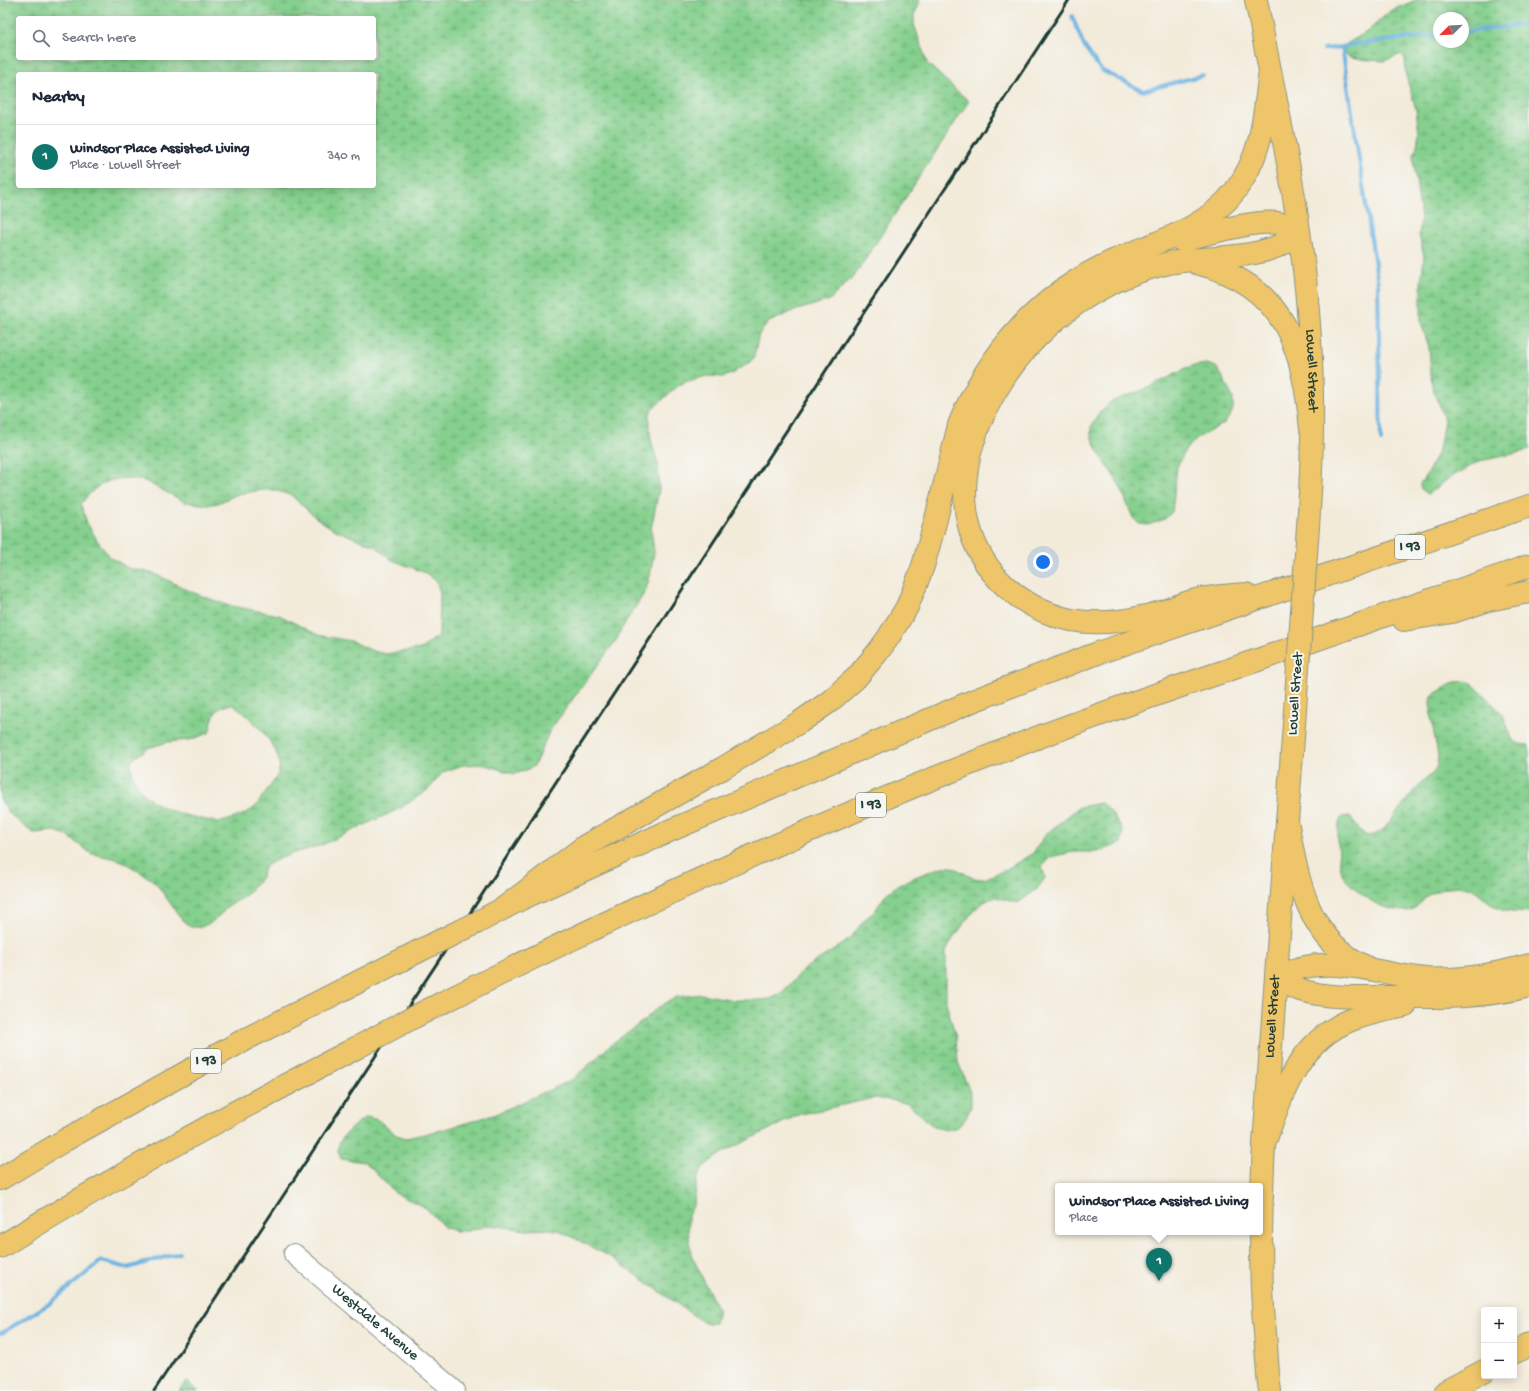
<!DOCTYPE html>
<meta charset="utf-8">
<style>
body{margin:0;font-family:"Gochi Hand",sans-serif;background:#f6f6f7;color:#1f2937}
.controls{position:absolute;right:12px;bottom:12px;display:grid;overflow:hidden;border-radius:4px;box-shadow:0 2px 10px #0003}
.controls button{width:36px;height:36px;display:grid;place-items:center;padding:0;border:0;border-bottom:1px solid #e0e1e3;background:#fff;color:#1f2937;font:20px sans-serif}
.compass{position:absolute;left:1433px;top:12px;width:36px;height:36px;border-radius:50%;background:#fff;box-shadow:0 2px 10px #0003;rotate:246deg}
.you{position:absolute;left:1043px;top:562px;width:14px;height:14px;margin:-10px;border:3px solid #fff;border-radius:50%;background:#1a73e8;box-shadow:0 0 0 6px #1a73e833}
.badge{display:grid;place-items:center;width:26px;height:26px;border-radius:50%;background:#0f766e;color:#fff;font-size:13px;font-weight:700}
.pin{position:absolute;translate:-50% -33px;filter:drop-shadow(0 1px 2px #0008)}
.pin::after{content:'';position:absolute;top:21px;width:14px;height:12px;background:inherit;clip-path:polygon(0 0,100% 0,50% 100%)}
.popup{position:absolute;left:1055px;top:1183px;width:208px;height:52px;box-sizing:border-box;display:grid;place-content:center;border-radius:4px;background:#fff;filter:drop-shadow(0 1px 3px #0005);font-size:13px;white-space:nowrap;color:#747a83}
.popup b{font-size:15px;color:#1f2937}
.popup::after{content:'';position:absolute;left:50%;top:100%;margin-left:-8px;border:8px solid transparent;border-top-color:#fff}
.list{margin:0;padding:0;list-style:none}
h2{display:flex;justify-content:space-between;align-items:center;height:52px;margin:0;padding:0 16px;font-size:17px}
h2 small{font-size:13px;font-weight:400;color:#747a83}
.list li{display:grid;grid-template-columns:26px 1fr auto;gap:12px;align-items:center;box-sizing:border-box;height:64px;padding:0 16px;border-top:1px solid #e0e1e3}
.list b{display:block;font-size:15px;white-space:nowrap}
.list p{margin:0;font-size:13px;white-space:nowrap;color:#747a83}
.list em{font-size:13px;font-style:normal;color:#747a83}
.icon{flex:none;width:22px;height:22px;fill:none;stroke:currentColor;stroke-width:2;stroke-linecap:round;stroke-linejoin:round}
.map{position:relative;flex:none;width:1529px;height:1391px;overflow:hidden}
.search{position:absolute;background:#fff;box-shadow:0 2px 10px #0003;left:16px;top:16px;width:360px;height:44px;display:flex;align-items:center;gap:10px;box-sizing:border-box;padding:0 14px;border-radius:4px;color:#747a83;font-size:15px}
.panel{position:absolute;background:#fff;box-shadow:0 2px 10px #0003;left:16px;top:72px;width:360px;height:116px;border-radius:4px}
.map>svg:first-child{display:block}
.grass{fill:url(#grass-dots);stroke:#528661}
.wetland{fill:url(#wetland-marsh);stroke:#528661;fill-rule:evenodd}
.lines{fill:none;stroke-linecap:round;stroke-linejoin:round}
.stream{stroke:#6ab3e2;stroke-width:4}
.minor-casing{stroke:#899487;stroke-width:22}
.major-casing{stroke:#899487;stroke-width:24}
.highway-casing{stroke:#899487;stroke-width:24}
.minor{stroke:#fff;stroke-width:20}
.major{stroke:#eec569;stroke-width:22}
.highway{stroke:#eec569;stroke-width:22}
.rail{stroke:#1f3d34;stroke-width:3}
.major-bridge-casing{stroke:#899487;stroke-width:24;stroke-linecap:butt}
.highway-bridge-casing{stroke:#899487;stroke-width:24;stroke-linecap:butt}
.major-bridge{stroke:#eec569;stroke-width:22}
.highway-bridge{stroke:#eec569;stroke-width:22}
.labels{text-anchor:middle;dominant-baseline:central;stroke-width:4;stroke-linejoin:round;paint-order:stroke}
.shield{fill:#f6f6f2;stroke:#60746d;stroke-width:1}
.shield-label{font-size:14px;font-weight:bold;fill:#1f3d34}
.street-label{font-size:15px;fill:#1f3d34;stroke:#f6f6f2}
</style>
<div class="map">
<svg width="1529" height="1391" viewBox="0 0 1529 1391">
<defs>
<pattern id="grass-dots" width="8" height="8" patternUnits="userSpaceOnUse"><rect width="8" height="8" fill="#85d08e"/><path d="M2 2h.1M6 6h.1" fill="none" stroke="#6caa75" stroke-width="1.8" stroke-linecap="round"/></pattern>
<pattern id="wetland-marsh" width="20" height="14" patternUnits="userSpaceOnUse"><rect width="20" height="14" fill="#85d08e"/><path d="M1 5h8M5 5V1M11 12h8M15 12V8" fill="none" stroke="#6caa75"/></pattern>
</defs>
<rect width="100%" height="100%" fill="#f6f6f2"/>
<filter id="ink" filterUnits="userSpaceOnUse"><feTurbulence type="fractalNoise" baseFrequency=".025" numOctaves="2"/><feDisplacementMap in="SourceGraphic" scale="8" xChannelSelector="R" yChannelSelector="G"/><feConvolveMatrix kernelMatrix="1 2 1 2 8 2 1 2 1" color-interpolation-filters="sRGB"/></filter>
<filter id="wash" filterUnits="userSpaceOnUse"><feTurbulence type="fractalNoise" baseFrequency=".012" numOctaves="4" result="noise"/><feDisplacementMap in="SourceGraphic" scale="16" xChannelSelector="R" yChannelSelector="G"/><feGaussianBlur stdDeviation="0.9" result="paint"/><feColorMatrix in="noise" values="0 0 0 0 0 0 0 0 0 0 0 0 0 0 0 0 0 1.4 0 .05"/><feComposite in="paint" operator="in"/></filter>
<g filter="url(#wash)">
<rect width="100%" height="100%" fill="#f3ebda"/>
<!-- grass -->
<polygon class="grass" points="186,1381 198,1391 179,1391"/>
<!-- wetland -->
<g class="wetland">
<path d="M0 0H920L914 16V24L927 63 957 91 969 101 855 275 830 300 791 312 769 322 759 334 754 357 749 363 731 374 723 377 707 376 685 382 678 386 652 409 649 416V424L651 440 658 464 659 490 651 529 654 552 650 576 645 592 622 628 617 639 550 730 534 766 524 771 514 774 483 764 463 765 443 772 429 789 401 808 322 845 291 854 272 862 263 868 262 877 247 894 228 907 212 922 201 927H191L182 920 158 886 151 879 124 862 113 858 92 854 66 835 55 831 34 833 25 827 9 813 0 799ZM18 18H374V58H18ZM18 74H374V186H18ZM124 478 145 481 185 502 208 505 218 503 238 494 270 489 291 495 315 517 333 529 375 546 392 560 426 573 436 581 440 592 439 635 421 649 385 654 373 651 351 641 318 635 279 615 227 605 194 593 151 572 128 568 110 557 97 540 87 523 81 504C94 487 103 481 124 478ZM232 704C249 715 284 748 279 771 277 779 269 787 264 794 261 798 259 803 255 807 252 811 231 820 225 821 216 823 207 820 198 818 167 812 130 798 131 761L148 748 168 742 189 740 209 733C214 715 213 708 232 704Z"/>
<path d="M1416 0H1529V450L1505 456 1479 461 1463 471 1452 476 1428 494 1421 489 1420 484 1429 470 1439 450 1444 420 1439 403 1432 387 1429 347 1421 323V284L1424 256 1419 235 1421 219 1413 157 1417 146 1419 133 1416 109 1406 76 1405 59 1402 54 1384 61 1360 59 1348 56 1344 52 1343 46 1368 31 1390 11ZM1439 18H1463V42H1439Z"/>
<polygon points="1207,364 1216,367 1221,374 1233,398 1233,409 1230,417 1223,424 1199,437 1186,449 1177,467 1172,512 1165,519 1148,525 1139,524 1133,518 1120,486 1097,450 1091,435 1091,427 1099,413 1110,402 1148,388 1191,366"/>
<path d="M1464 681 1472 683 1503 714 1512 739 1519 744 1529 745V913C1519 912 1508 913 1499 909 1485 902 1479 887 1461 886 1451 886 1437 890 1429 895 1421 901 1415 912 1404 911 1383 910 1371 902 1356 889 1350 884 1344 880 1342 873 1339 864 1339 853 1338 843 1338 833 1337 825 1342 817L1350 816 1360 831 1367 836 1376 834 1384 829 1416 788 1434 772 1437 765 1438 756 1431 717 1430 700 1434 694 1455 682Z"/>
<path d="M1101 803 1110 811 1123 831 1121 843 1098 852H1073L1050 857 1042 866 1045 878 1037 889 1018 903 995 897 984 902 974 910 952 940 946 952V1002L956 1037 958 1062 971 1095V1107L966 1118 958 1127 946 1130 934 1127 909 1104 897 1101 874 1098 798 1115 722 1153 703 1167 697 1180 694 1204 688 1216V1228L691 1254 718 1310 715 1323H704L614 1259 561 1231 550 1229 526 1230 490 1225 467 1231H455L444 1227 426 1208 395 1193 365 1162 341 1159C340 1156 338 1153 338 1150 337 1138 357 1122 367 1117L378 1120 396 1135 407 1138 449 1128 493 1115 563 1084 573 1079 614 1042 642 1022 657 1008 677 997 701 994 734 1000H758L770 999 781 994 804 969 843 944 851 937 865 919 874 912 886 894 895 887 915 877 942 867H953L973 878 984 879 1005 870 1033 853 1046 834 1079 807Z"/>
</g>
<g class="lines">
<!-- stream -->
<g class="stream">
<polyline points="1072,16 1084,46 1101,70 1143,91 1203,75"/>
<polyline points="1463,32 1529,24"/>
<polyline points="1342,47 1357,44 1439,35"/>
<polyline points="1324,49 1342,47 1378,284 1381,441"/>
<polyline points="0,1334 49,1304 101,1261 128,1268 179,1253"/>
</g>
</g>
</g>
<g filter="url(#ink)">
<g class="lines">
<defs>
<g id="minor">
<path id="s1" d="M294 1254 455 1391"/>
</g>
<g id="major">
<path id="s2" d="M1256 0C1276 103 1300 206 1308 311 1314 382 1313 455 1308 526"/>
<polyline points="1514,1353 1529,1344"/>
<path id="s3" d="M1270 1391C1267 1372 1267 1353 1265 1333 1259 1270 1261 1207 1264 1144L1296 696"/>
<polyline points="1446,1391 1484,1371"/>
</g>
<g id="highway">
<path d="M1181 240C1203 235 1262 217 1282 224 1288 226 1294 229 1299 232 1271 262 1207 255 1169 263 1125 273 1086 293 1052 323 984 382 927 499 997 578 1018 600 1042 614 1071 620 1103 626 1135 620 1165 611 1176 607 1186 602 1196 600 1212 596 1230 595 1246 594"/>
<path d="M1197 263C1285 285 1303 348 1311 429"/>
<polyline points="1404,620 1452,612 1488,600 1529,592"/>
<path d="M1288 826C1298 882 1308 940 1366 967"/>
<path d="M505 907 585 846 723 768 800 722 829 702 856 678 877 653 888 638 907 607 915 587 923 566 935 523 959 425C988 353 1041 293 1113 261 1155 242 1205 230 1235 191 1263 154 1264 116 1270 71"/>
<polyline points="476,923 521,899 669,831 975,700 1098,653 1529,506"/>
<path d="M1276 979C1285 974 1294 969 1304 967 1345 959 1385 975 1426 979 1460 981 1496 974 1529 965"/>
<path d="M1276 979C1285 983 1294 989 1304 991 1329 998 1357 997 1383 997 1432 997 1481 999 1529 986"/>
<path d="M416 1016C608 919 804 828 1005 750 1087 718 1171 689 1255 661 1346 629 1438 597 1529 566"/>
<path d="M1264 1144C1282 1095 1298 1041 1351 1020 1369 1013 1387 1010 1405 1006"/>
<polyline points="0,1179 65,1140 244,1040 417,952"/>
<path d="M0 1247C116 1176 235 1111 356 1048"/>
</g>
</defs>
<!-- minor casing -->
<use href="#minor" class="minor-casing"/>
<!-- major casing -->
<use href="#major" class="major-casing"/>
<!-- highway casing -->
<use href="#highway" class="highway-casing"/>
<!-- minor -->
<use href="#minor" class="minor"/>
<!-- major -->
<use href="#major" class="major"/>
<!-- highway -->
<use href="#highway" class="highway"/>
<!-- rail -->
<path class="rail" d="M154 1391C460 928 767 466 1069 0"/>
<defs>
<polyline id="major-bridge" points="1296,696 1308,526"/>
<g id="highway-bridge">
<polyline points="417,952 476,923"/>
<polyline points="356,1048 416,1016"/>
</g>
</defs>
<!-- major-bridge casing -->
<use href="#major-bridge" class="major-bridge-casing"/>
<!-- highway-bridge casing -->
<use href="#highway-bridge" class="highway-bridge-casing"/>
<!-- major-bridge -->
<use href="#major-bridge" class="major-bridge"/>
<!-- highway-bridge -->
<use href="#highway-bridge" class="highway-bridge"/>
</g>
</g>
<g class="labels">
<!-- shield labels -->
<g class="shield">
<rect x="1395" y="535" width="30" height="24" rx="3"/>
<rect x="856" y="793" width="30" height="24" rx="3"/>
<rect x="191" y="1049" width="30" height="24" rx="3"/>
</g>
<g class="shield-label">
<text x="1410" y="547">I 93</text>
<text x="871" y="805">I 93</text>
<text x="206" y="1061">I 93</text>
</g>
<!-- street labels -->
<g class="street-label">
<text stroke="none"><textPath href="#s2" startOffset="375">Lowell Street</textPath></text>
<text transform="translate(1296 694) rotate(-86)">Lowell Street</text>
<text stroke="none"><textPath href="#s3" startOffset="375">Lowell Street</textPath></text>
<text stroke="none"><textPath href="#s1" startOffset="106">Westdale Avenue</textPath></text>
</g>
</g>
</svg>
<div class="controls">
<button>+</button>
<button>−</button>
</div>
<svg class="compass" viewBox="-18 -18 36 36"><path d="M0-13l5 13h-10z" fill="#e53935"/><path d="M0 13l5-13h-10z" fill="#747a83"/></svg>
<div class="you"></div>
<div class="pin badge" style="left:1159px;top:1281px">1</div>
<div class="popup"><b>Windsor Place Assisted Living</b>Place</div>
<div class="search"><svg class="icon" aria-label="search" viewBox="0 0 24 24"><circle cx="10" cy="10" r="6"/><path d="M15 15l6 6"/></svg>Search here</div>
<section class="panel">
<h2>Nearby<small></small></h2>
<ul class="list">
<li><span class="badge">1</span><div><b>Windsor Place Assisted Living</b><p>Place · Lowell Street</p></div><em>340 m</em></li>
</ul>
</section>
</div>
